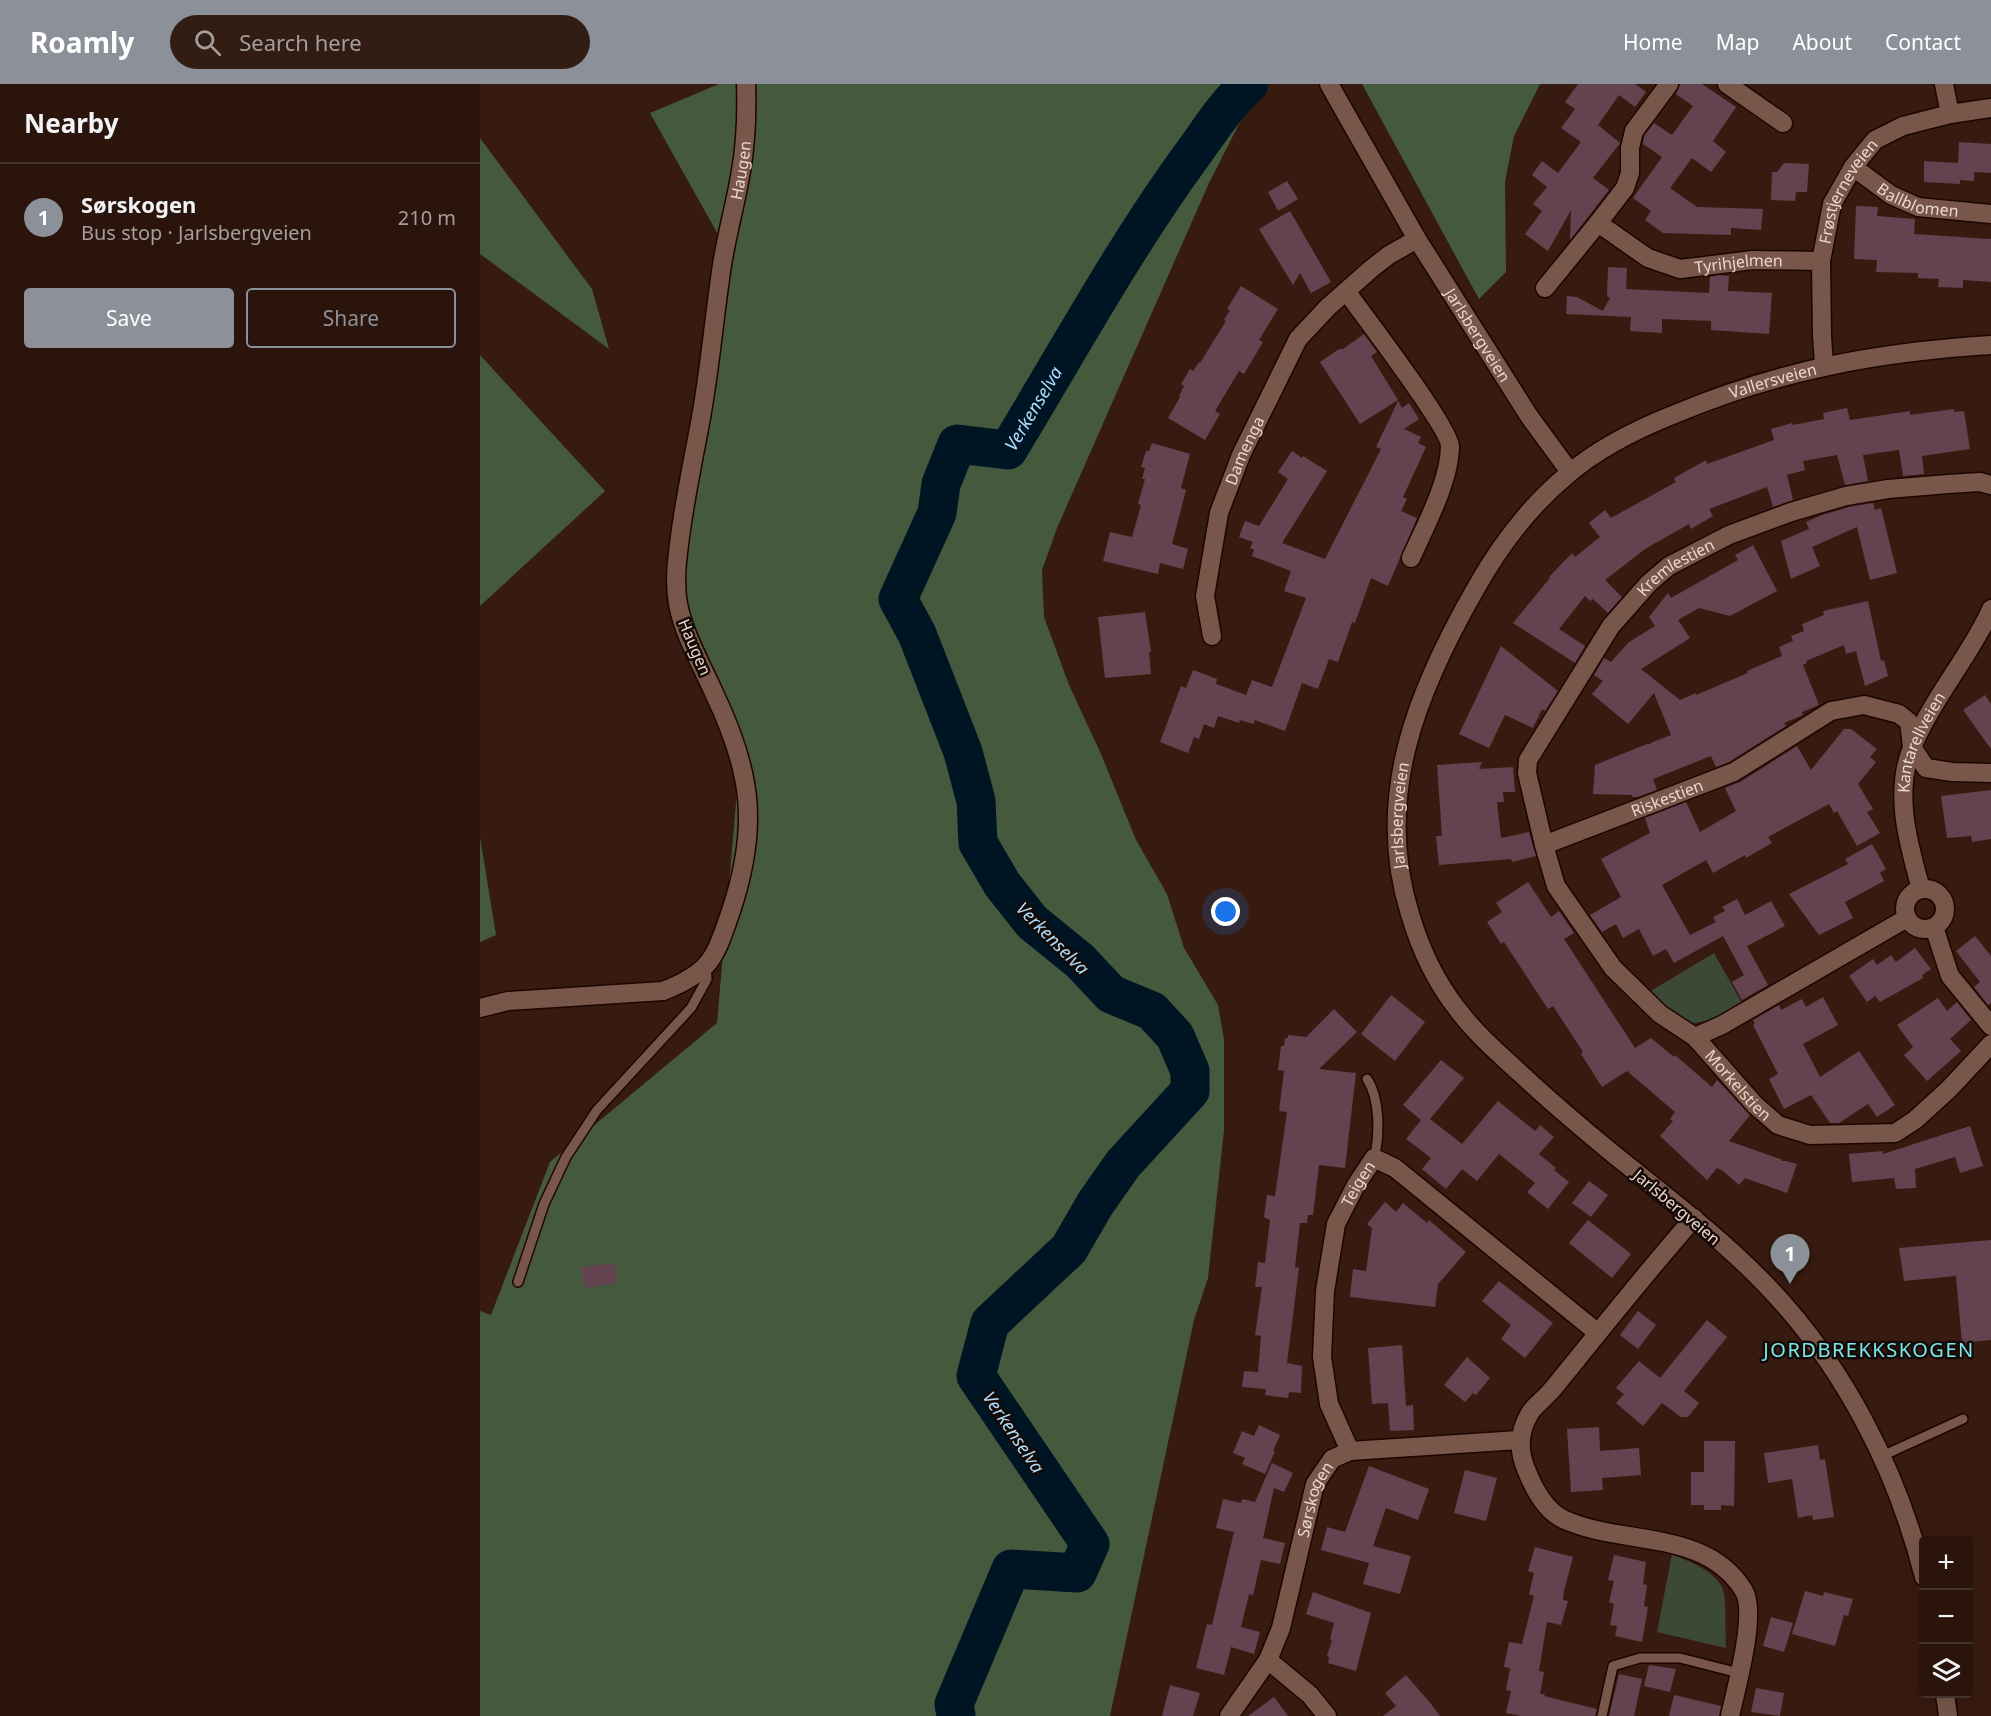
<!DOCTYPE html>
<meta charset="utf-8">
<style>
body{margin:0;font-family:"Noto Sans",sans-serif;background:#321d15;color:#f1f3f6}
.controls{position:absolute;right:18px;bottom:18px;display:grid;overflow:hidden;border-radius:6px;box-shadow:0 6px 24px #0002}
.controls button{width:54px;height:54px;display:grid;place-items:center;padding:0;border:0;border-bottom:2px solid #46332d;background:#2a140c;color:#f1f3f6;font:30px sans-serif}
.you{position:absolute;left:746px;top:828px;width:21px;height:21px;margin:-15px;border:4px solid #fff;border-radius:50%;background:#1a73e8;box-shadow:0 0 0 9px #1a73e833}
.badge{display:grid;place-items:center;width:39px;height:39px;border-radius:50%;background:#8c9099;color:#fff;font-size:20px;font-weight:700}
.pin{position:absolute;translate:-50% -50px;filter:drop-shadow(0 2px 3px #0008)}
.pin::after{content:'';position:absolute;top:32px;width:21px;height:18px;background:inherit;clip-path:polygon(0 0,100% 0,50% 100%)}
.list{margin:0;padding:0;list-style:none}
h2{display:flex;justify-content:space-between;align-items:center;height:78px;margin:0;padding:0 24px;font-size:26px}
h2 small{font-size:20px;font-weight:400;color:#a59e9d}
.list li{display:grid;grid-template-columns:39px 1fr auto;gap:18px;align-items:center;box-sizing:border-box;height:108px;padding:0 24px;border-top:2px solid #46332d}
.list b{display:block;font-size:22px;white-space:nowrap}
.list p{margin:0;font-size:20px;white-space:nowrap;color:#a59e9d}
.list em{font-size:20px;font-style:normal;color:#a59e9d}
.actions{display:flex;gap:12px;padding:18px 24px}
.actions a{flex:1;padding:14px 0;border:2px solid #8c9099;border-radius:6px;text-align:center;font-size:21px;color:#8c9099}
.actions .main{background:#8c9099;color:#fff}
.icon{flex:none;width:33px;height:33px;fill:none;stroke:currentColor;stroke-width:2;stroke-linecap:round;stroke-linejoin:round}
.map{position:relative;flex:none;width:1511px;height:1632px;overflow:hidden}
header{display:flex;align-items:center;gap:36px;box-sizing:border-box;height:84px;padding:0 30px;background:#8c9099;color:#fff}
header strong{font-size:28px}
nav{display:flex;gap:33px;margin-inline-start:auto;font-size:21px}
.search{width:420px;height:54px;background:#321d15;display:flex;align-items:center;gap:15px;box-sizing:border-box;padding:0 21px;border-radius:33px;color:#a59e9d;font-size:22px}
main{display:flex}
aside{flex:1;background:#2a140c}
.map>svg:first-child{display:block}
.green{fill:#3d4937}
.forest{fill:#455a3d}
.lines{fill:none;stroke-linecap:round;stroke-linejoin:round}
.river{stroke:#001524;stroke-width:39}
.building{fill:#634350}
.lane-casing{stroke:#1e0500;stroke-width:12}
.street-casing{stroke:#1e0500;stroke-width:21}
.secondary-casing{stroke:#1e0500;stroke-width:21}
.lane{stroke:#78574a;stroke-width:9}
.street{stroke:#78574a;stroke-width:18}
.secondary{stroke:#78574a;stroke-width:18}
.labels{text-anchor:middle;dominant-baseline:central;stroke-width:5;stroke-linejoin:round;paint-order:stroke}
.street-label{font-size:16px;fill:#ebd7cf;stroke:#160a06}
.water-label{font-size:18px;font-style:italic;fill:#afddfd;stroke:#160a06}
.quarter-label{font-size:20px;letter-spacing:1.5px;fill:#7ae7ea;stroke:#160a06}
</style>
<header>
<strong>Roamly</strong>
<div class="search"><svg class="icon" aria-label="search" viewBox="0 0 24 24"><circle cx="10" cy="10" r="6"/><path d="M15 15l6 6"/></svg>Search here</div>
<nav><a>Home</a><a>Map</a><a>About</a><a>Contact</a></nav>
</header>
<main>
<aside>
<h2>Nearby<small></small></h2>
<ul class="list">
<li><span class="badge">1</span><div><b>Sørskogen</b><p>Bus stop · Jarlsbergveien</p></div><em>210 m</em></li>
</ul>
<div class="actions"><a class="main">Save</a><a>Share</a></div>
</aside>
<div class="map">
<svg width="1511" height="1632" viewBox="0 0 1511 1632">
<rect width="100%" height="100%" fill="#381b10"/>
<!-- green -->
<g class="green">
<path d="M1234 869 1262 919C1244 928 1218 947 1198 935 1188 928 1178 917 1169 908Z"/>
<path d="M1192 1470C1209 1478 1232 1485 1242 1503 1247 1511 1245 1552 1246 1564L1177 1548Z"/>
</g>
<!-- forest -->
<g class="forest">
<polygon points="239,0 783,0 759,40 729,99 577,444 562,486 564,533 589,601 621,670 656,756 687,810 704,864 738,921 744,956 744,1046 728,1194 714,1236 630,1632 0,1632 0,1227 11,1231 70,1078 237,939 262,650 203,514 216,301 249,170 170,29"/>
<polygon points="882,0 1060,0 1034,52 1025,98 1026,188 999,215"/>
<polygon points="0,54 112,205 129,265 0,170"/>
<polygon points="0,271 125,407 0,522"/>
<polygon points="0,753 16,851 0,858"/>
</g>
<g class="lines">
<!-- river -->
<path class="river" id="s1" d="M476 1632 474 1620 531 1485 597 1489 610 1460 496 1292 510 1239 589 1165 615 1120 643 1080 710 1007V987L695 952 672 927 631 910 600 877 552 838 522 800 498 759 496 717 483 668 437 550 418 515 457 429 461 400 477 360 528 366C587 269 643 166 709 75 729 48 744 22 769 0"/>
</g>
<!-- building -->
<g class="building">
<polygon points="1098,0 1155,0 1166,8 1155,23 1139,11 1118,41 1140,59 1113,94 1129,106 1090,156 1091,126 1068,167 1045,150 1062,127 1053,120 1067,103 1052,91 1062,77 1078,89 1101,58 1081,44 1095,25 1085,18"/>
<polygon points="1200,0 1222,0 1256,23 1233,57 1246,68 1231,88 1212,74 1190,104 1217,123 1283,125 1281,146 1251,144 1251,151 1183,149 1165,136 1171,127 1153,114 1182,73 1163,60 1164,52 1174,39 1192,51 1213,22 1196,10"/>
<polygon points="1479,58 1511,60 1511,89 1494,88 1494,97 1480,96 1480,100 1444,98 1444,77 1478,79"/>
<polygon points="1304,79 1329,80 1327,108 1316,108 1315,117 1291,116 1292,88 1297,88"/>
<polygon points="807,97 818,115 798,127 788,108"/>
<polygon points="1376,122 1398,123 1397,132 1435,135 1434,150 1511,155 1511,198 1483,196 1483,204 1458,203 1459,195 1438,194 1438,189 1396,188 1397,176 1374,175"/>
<polygon points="810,127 851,198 831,209 820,189 813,201 779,145"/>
<polygon points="1128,183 1147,184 1146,205 1229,209 1230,193 1239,191 1249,192 1248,207 1292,209 1289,250 1231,246 1231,237 1182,235 1182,249 1150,247 1151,233 1086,230 1087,212 1097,213 1123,227 1130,214 1127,212"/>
<polygon points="761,202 798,225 779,256 783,258 764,290 759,287 735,327 740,330 725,356 688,334 700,313 699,312 704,302 701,300 710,285 713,287 719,278 720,279 746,237 744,236 750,226 747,225"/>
<polygon points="884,250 897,268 891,272 918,316 880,340 840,278 859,265 863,265"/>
<polygon points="918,317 922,324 929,319 939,335 924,345 941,353 938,359 946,363 923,413 927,415 921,427 937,434 908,502 891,494 875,539 872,538 858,578 849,575 838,605 822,599 805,647 775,636 773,640 760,636 759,639 738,632 734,644 724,640 719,655 714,653 708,669 680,658 701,602 706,604 713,586 737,595 736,600 766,611 772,596 792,603 826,514 804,507 811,487 772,472 774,466 770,464 773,458 759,453 765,437 779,442 808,395 798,388 812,367 822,374 823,372 847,387 802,459 845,475 901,365 896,363"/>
<polygon points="1367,324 1370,336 1430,327 1430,331 1474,325 1474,328 1484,327 1490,365 1442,372 1444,390 1423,392 1419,366 1383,371 1388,397 1365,401 1357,371 1323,377 1325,386 1307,391 1313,416 1293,423 1287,403 1229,425 1233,432 1211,445 1209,440 1165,465 1125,496 1142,513 1128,529 1113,515 1110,517 1105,512 1079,545 1105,562 1095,579 1033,539 1070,494 1069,493 1092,469 1095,473 1120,453 1109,439 1125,426 1131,434 1196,398 1194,394 1226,376 1227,380 1294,356 1291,345 1312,339 1313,341 1344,335 1343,329"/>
<polygon points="672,359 710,370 701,404 706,406 692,460 708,465 703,485 680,479 678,490 623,477 630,448 652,453 661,421 658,420 665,395 662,395 665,384 661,383 666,367 669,367"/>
<polygon points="1393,419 1395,426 1401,424 1417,489 1390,496 1377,443 1332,463 1340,482 1311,495 1301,457 1329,445 1326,438 1342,431 1369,423"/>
<polygon points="1273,461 1297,507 1250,532 1219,524 1198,536 1210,554 1161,585 1200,616 1216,609 1216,611 1268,589 1267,587 1302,572 1299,563 1313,557 1311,552 1324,547 1322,540 1344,531 1343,527 1388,517 1401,577 1404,576 1408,592 1385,602 1376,567 1366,570 1364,561 1326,577 1327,579 1323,581 1339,621 1322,628 1323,631 1304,639 1306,642 1249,678 1236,683 1231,672 1173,695 1177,706 1157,713 1152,713 1152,711 1113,710 1115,681 1167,660 1172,660 1170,659 1191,651 1174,609 1148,640 1112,610 1123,597 1114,591 1124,574 1131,578 1149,558 1175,542 1169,533 1188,509 1191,514 1258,476 1255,471"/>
<polygon points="665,528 671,568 669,568 671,590 625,594 618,533"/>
<polygon points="1021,562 1078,607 1065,627 1062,625 1053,644 1025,631 1009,664 979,650"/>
<polygon points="1505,611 1511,620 1511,665 1483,626"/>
<polygon points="1364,645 1371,645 1397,665 1390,673 1396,678 1378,700 1393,725 1387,728 1400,749 1377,762 1357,727 1354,729 1349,720 1288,753 1292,759 1266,774 1265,771 1233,789 1226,776 1182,801 1210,851 1236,838 1233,833 1245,827 1242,823 1257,815 1265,831 1291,817 1305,842 1267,862 1288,901 1262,916 1252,898 1264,891 1243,852 1194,879 1186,865 1173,872 1159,845 1143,854 1136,840 1122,848 1110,831 1141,813 1121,775 1170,749 1165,734 1206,718 1220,748 1256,727 1245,704 1260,698 1317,662 1331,686"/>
<polygon points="1002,678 999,685 1033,683 1035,708 1023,708 1024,718 1017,718 1021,754 1049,748 1056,772 1032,778 1031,775 959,781 956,752 962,752 957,681"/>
<polygon points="1511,706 1511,755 1492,758 1491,752 1467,754 1461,712"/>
<polygon points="1392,760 1406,785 1400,789 1404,797 1365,818 1373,834 1339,851 1309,810 1368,780 1365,775"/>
<polygon points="1048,798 1071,833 1079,827 1094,849 1084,855 1155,964 1171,954 1194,973 1195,971 1232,1003 1237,996 1270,1031 1249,1057 1303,1076 1301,1077 1306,1077 1317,1080 1307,1109 1265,1094 1259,1101 1243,1087 1237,1084 1227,1096 1180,1052 1193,1037 1190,1035 1195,1028 1147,987 1122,1003 1101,970 1103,968 1073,922 1068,925 1024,858 1021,860 1007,838 1022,828 1016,819"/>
<polygon points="1495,852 1511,872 1511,919 1508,921 1494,903 1500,898 1476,867"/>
<polygon points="1435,864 1451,885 1442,891 1443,894 1400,918 1395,912 1387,918 1369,892 1393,875 1397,881 1411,871 1416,878"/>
<polygon points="911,911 945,938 915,977 881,950"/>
<polygon points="1343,913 1358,941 1323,960 1340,993 1379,967 1415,1021 1397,1033 1388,1020 1359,1039 1350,1039 1331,1011 1304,1025 1289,995 1298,990 1273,941 1275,940 1273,936 1299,921 1301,926 1322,915 1326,923"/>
<polygon points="1458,914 1467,927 1477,918 1491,936 1470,955 1481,967 1447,997 1424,971 1433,963 1417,941"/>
<polygon points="854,925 877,948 839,985 876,989 865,1084 839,1081 833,1131 828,1131 827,1139 820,1139 815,1183 819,1184 807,1279 822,1282 821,1309 809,1308 808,1314 785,1311 786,1305 762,1303 764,1287 778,1288 781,1252 775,1251 782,1203 775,1203 778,1178 785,1179 790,1136 784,1133 787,1111 795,1112 807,1028 799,1027 804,987 798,986 801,962 804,962 805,954 808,954 808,951 826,953"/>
<polygon points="961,976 984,994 950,1035 982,1060 1018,1017 1055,1047 1060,1041 1074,1053 1059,1070 1076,1084 1074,1086 1089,1098 1068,1125 1047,1108 1055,1099 1019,1070 997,1097 982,1085 966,1105 942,1085 951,1074 926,1055 941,1036 923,1021"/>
<polygon points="1490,1042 1503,1082 1480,1089 1475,1073 1435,1085 1436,1104 1416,1105 1414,1094 1372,1098 1369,1070 1403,1067 1403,1070"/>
<polygon points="1109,1097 1128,1111 1111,1133 1092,1119"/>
<polygon points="905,1118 916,1128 923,1119 947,1139 949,1136 986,1168 958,1200 955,1223 870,1213 873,1185 886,1187 892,1144 887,1140"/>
<polygon points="1108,1136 1151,1170 1132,1194 1089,1159"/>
<polygon points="1511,1156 1511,1256 1482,1259 1476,1192 1424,1197 1419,1164"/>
<polygon points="127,1180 127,1181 135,1180 138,1199 104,1204 101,1183"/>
<polygon points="1019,1197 1073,1239 1045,1274 1021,1255 1031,1241 1002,1217"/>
<polygon points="1158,1227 1176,1241 1158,1265 1140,1251"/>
<polygon points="1227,1236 1247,1253 1204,1307 1219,1319 1208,1333 1201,1333 1182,1319 1163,1342 1136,1319 1144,1310 1136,1304 1159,1277 1180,1294"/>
<polygon points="922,1261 926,1322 933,1321 934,1346 910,1347 908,1319 892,1320 888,1264"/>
<polygon points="987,1273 1010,1294 996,1311 993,1309 985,1318 964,1301"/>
<polygon points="779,1341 800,1351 793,1367 795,1367 785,1390 762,1380 765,1374 753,1369 762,1347 774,1352"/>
<polygon points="1119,1343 1120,1367 1159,1364 1161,1391 1122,1394 1123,1406 1091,1408 1087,1345"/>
<polygon points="1224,1357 1255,1357 1254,1422 1241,1421 1241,1426 1224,1426 1224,1421 1211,1421 1211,1388 1224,1388"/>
<polygon points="1338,1361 1340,1376 1345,1375 1354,1433 1333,1436 1332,1431 1318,1434 1312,1395 1288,1399 1284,1369"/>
<polygon points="792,1379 813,1389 804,1408 794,1404 783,1454 805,1459 800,1480 781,1476 773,1511 769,1510 761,1543 780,1548 774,1570 751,1563 744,1591 716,1584 727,1540 732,1541 754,1448 736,1444 743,1415 761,1419 762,1415 775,1418"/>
<polygon points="889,1382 949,1405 938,1436 906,1424 893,1462 931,1472 920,1510 883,1500 889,1479 841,1466 847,1443 865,1448"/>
<polygon points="985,1386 1017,1394 1006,1437 974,1429"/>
<polygon points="1055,1463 1093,1473 1084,1507 1083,1516 1088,1517 1081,1541 1067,1538 1059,1587 1064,1588 1060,1610 1065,1610 1064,1612 1117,1625 1115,1632 1041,1632 1026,1629 1031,1607 1026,1606 1030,1584 1024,1583 1029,1558 1042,1560 1054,1512 1049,1510 1054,1489 1048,1487"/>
<polygon points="1134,1471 1166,1478 1163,1500 1167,1501 1164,1522 1168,1523 1162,1558 1135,1552 1137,1542 1130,1541 1134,1520 1129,1518 1134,1497 1128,1496"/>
<polygon points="1325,1507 1343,1512 1344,1508 1373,1515 1368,1532 1364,1531 1355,1562 1312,1550"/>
<polygon points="833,1508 891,1529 876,1587 848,1579 849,1573 847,1572 852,1556 850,1555 854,1539 826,1530"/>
<polygon points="1291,1533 1313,1539 1304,1568 1283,1562"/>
<polygon points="1169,1581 1196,1585 1190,1608 1164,1602"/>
<polygon points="1139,1590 1162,1595 1154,1632 1129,1632"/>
<polygon points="926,1591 951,1620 960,1632 903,1632 916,1622 905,1609"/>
<polygon points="690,1601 720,1609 713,1632 682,1632"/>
<polygon points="1276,1604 1304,1609 1300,1632 1271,1628"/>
<polygon points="1194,1611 1241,1622 1239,1632 1189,1632"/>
<polygon points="794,1613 808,1632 768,1632"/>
</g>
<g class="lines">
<defs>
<g id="lane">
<path d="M887 995C900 1014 900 1052 894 1074"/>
<polyline points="38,1198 64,1120 86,1073 117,1026 211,924 227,895 226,882"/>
<polyline points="1402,1372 1483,1335"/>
<polyline points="1122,1632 1133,1582 1160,1574 1200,1574 1259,1589"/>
</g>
<g id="street">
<path id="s2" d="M1189 0 1154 47 1150 64V89L1145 104 1118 139 1168 174 1200 185 1273 176 1341 177"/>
<polyline points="1247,0 1303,39"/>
<polyline points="1464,0 1470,30"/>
<path id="s3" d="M1373 83 1411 111 1438 123 1511 130"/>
<polyline points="1065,204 1118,139"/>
<path d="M866 207C882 229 969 343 970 362 970 396 945 443 931 474"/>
<path id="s4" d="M1344 281 1342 252 1341 177 1352 120 1373 83 1395 56 1423 42 1470 30 1511 24"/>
<path id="s5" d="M732 552 725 512 739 429 761 371 818 255 848 223 891 185 909 171 937 155"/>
<path id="s6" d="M1064 761 1047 689 1048 676 1131 542 1169 499 1189 482 1249 451 1311 428 1366 412 1408 405 1468 400 1500 398 1511 401"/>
<circle cx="1445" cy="825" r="20"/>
<path id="s7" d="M1441 805C1428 759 1413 707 1433 661 1443 638 1456 617 1469 597 1484 573 1500 551 1511 525"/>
<path id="s8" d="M1427 834 1242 941 1215 953 1275 1021 1298 1041 1330 1051 1415 1049 1435 1036 1469 1005 1511 960"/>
<polyline points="1454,843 1470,892 1511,942"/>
<path id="s9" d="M0 924 28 917 183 907C232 888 235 873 251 827 279 743 272 688 234 609 221 580 204 551 198 520 194 497 197 475 200 453 205 414 213 377 220 339 230 286 234 233 242 181 247 149 256 118 261 87 266 58 267 29 266 0"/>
<path id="s10" d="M1215 953 1180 930 1133 884 1076 802 1064 761 1254 688 1351 627 1384 621 1419 630 1429 638 1432 663 1446 684 1472 688 1511 689"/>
<path d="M1214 1134C1171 1183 1130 1234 1089 1285 1082 1293 1076 1302 1069 1309 1063 1316 1054 1322 1050 1329 1039 1347 1038 1366 1046 1385 1053 1403 1065 1426 1083 1435 1140 1462 1226 1444 1264 1507 1277 1530 1256 1605 1250 1632"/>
<path id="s11" d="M870 1367 849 1320 842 1273 845 1207 856 1140 876 1101 894 1074 915 1084 1118 1249"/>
<polyline points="788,1576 830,1611 847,1632"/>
<path id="s12" d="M749 1632 788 1576 801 1544 835 1400 852 1375 870 1367 1039 1356"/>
</g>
<g id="secondary">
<path id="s13" d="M849 0 937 155 1049 332 1090 388"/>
<path id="s14" d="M1444 1493C1417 1386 1364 1282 1287 1202 1241 1154 1188 1114 1137 1073 1104 1046 1072 1019 1041 990 1019 970 996 950 978 926 955 897 940 864 930 830 893 712 938 605 996 504 1019 463 1049 423 1086 392 1117 365 1157 345 1195 330 1300 286 1398 268 1511 261"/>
<polyline points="1465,1610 1468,1632"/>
</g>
</defs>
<!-- lane casing -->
<use href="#lane" class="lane-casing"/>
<!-- street casing -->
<use href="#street" class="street-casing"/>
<!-- secondary casing -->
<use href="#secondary" class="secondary-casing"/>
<!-- lane -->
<use href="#lane" class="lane"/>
<!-- street -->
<use href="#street" class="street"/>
<!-- secondary -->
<use href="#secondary" class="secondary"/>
</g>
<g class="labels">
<!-- street labels -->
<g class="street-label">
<text stroke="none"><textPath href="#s9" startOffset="1056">Haugen</textPath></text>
<text stroke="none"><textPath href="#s4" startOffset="180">Frøstjerneveien</textPath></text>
<text stroke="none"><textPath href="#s3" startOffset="75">Ballblomen</textPath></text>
<text stroke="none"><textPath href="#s2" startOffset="315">Tyrihjelmen</textPath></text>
<text stroke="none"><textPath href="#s13" startOffset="292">Jarlsbergveien</textPath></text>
<text stroke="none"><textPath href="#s14" startOffset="1574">Vallersveien</textPath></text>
<text stroke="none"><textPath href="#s5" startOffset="192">Damenga</textPath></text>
<text stroke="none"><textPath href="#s6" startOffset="333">Kremlestien</textPath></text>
<text transform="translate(215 563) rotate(67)">Haugen</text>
<text stroke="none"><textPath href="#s7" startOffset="152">Kantarellveien</textPath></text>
<text stroke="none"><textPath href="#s10" startOffset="382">Riskestien</textPath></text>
<text stroke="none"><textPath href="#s14" startOffset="957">Jarlsbergveien</textPath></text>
<text stroke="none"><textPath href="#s8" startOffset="308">Morkelstien</textPath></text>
<text stroke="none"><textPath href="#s11" startOffset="279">Teigen</textPath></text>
<text transform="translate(1197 1123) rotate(40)">Jarlsbergveien</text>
<text stroke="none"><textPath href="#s12" startOffset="236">Sørskogen</textPath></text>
</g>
<!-- water labels -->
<g class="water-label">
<text stroke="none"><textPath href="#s1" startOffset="1688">Verkenselva</textPath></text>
<text transform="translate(573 854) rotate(45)">Verkenselva</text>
<text transform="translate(534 1348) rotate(56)">Verkenselva</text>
</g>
<!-- quarter labels -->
<g class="quarter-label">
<text x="1389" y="1265">JORDBREKKSKOGEN</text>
</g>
</g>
</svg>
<div class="controls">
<button>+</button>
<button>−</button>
<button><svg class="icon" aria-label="layers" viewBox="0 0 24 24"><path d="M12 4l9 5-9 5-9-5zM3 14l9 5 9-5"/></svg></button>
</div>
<div class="you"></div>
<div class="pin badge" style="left:1310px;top:1200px">1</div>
</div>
</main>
